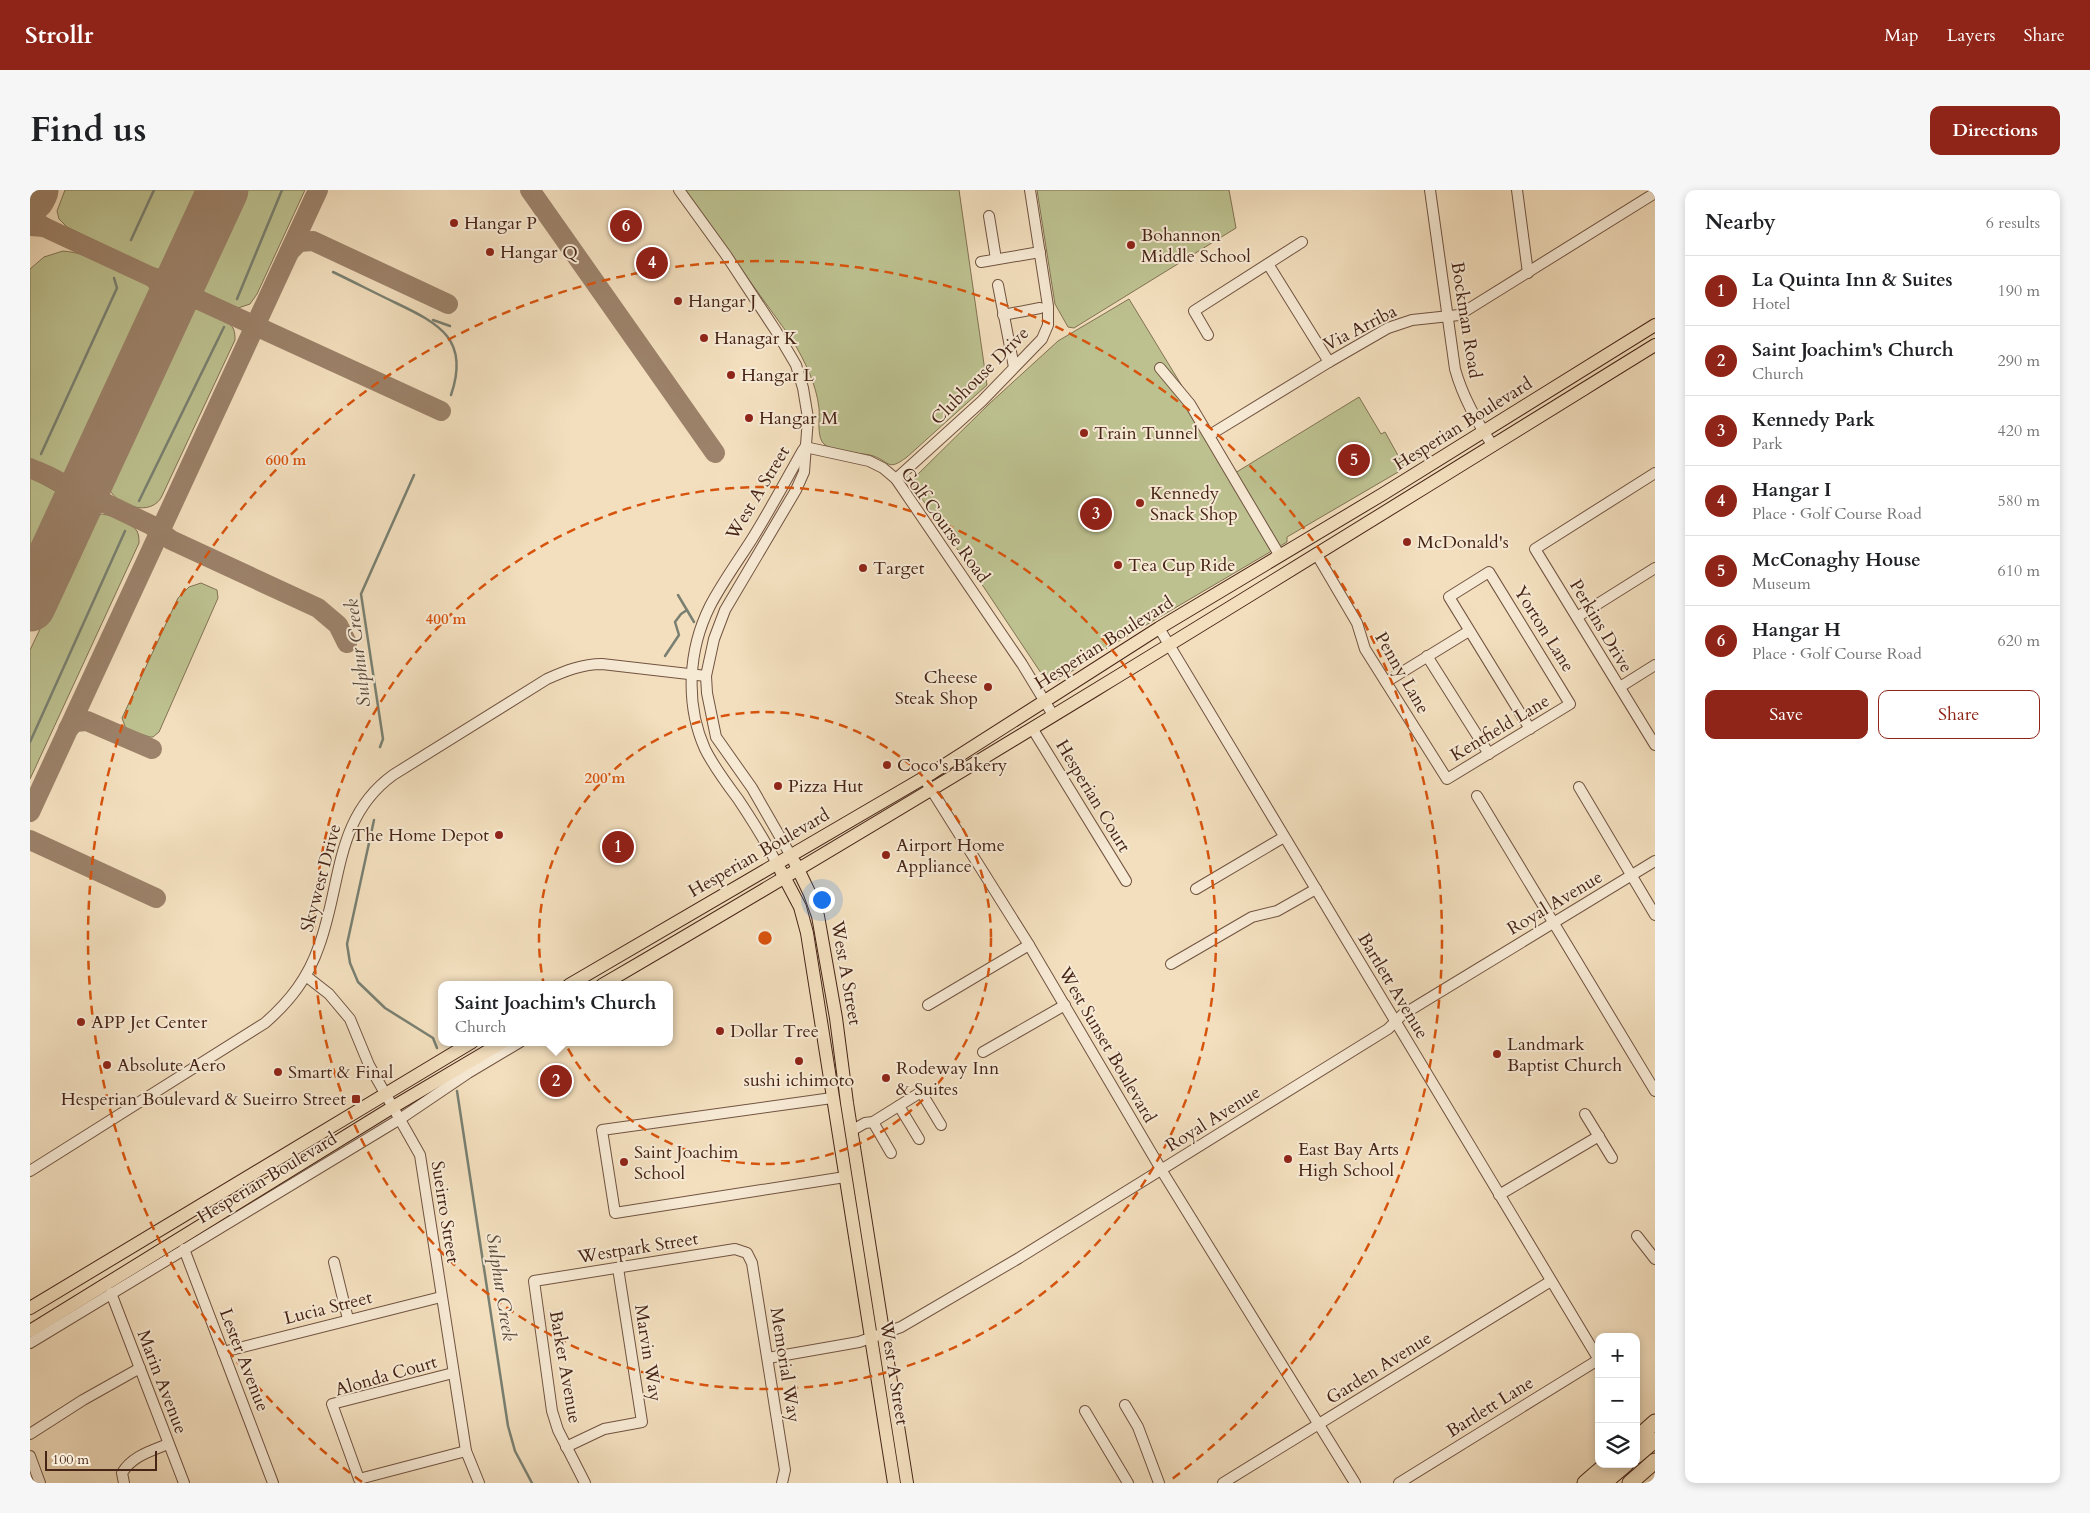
<!DOCTYPE html>
<meta charset="utf-8">
<style>
body{margin:0;font-family:Cardo,serif;background:#f6f6f6;color:#202124}
.controls{position:absolute;right:15px;bottom:15px;display:grid;overflow:hidden;border-radius:10px;box-shadow:0 2px 8px #0003}
.controls button{width:45px;height:45px;display:grid;place-items:center;padding:0;border:0;border-bottom:1px solid #e0e0e0;background:#fff;color:#202124;font:25px sans-serif}
.scale{position:absolute;left:15px;bottom:12px;width:112px;box-sizing:border-box;padding-left:5px;border:2px solid #462416;border-top:0;font-size:14px;line-height:18px;white-space:nowrap;color:#462416;-webkit-text-stroke:4px #f7ead5;paint-order:stroke}
.you{position:absolute;left:791px;top:709px;width:18px;height:18px;margin:-12px;border:4px solid #fff;border-radius:50%;background:#1a73e8;box-shadow:0 0 0 8px #1a73e833}
.badge{display:grid;place-items:center;width:32px;height:32px;border-radius:50%;background:#8f2418;color:#fff;font-size:16px;font-weight:700}
.pin{position:absolute;translate:-50% -50%;border:2px solid #fff;box-shadow:0 1px 5px #0006}
.popup{position:absolute;left:408px;top:791px;width:235px;height:65px;box-sizing:border-box;display:grid;place-content:center;border-radius:10px;background:#fff;filter:drop-shadow(0 1px 4px #0005);font-size:16px;white-space:nowrap;color:#757577}
.popup b{font-size:19px;color:#202124}
.popup::after{content:'';position:absolute;left:50%;top:100%;margin-left:-10px;border:10px solid transparent;border-top-color:#fff}
.list{margin:0;padding:0;list-style:none}
h2{display:flex;justify-content:space-between;align-items:center;height:65px;margin:0;padding:0 20px;font-size:21px}
h2 small{font-size:16px;font-weight:400;color:#757577}
.list li{display:grid;grid-template-columns:32px 1fr auto;gap:15px;align-items:center;box-sizing:border-box;height:70px;padding:0 20px;border-top:1px solid #e0e0e0}
.list b{display:block;font-size:19px;white-space:nowrap}
.list p{margin:0;font-size:16px;white-space:nowrap;color:#757577}
.list em{font-size:16px;font-style:normal;color:#757577}
.actions{display:flex;gap:10px;padding:15px 20px}
.actions a{flex:1;padding:11px 0;border:1px solid #8f2418;border-radius:10px;text-align:center;font-size:18px;color:#8f2418}
.actions .main{background:#8f2418;color:#fff}
.icon{flex:none;width:28px;height:28px;fill:none;stroke:currentColor;stroke-width:2;stroke-linecap:round;stroke-linejoin:round}
.map{position:relative;flex:none;width:1625px;height:1293px;overflow:hidden;border-radius:10px}
header{display:flex;align-items:center;gap:30px;box-sizing:border-box;height:70px;padding:0 25px;background:#8f2418;color:#fff}
header strong{font-size:24px}
nav{display:flex;gap:28px;margin-inline-start:auto;font-size:18px}
.intro{display:flex;align-items:center;justify-content:space-between;box-sizing:border-box;height:120px;padding:0 30px}
h1{margin:0;font-size:35px}
.button{padding:12px 22px;border-radius:10px;background:#8f2418;color:#fff;font-size:18px;font-weight:700}
main{display:flex;gap:30px;padding:0 30px}
aside{flex:1;background:#fff;border-radius:10px;box-shadow:0 2px 8px #0003}
.map>svg:first-child{display:block}
.green{fill:#bdc190;stroke:#827253}
.lines{fill:none;stroke-linecap:round;stroke-linejoin:round}
.stream{stroke:#798072;stroke-width:2.5}
.taxiway{stroke:#9c826a;stroke-width:20}
.runway{stroke:#9c826a;stroke-width:51}
.minor-casing{stroke:#715340;stroke-width:12}
.major-casing{stroke:#462416;stroke-width:14}
.highway-casing{stroke:#462416;stroke-width:17}
.minor{stroke:#f7ead5;stroke-width:10}
.major{stroke:#f3dfbe;stroke-width:12}
.highway{stroke:#f3dfbe;stroke-width:15}
.ring{fill:none;stroke:#d8540d;stroke-width:2.5;stroke-dasharray:9 6}
.poi-dot{fill:#8f2418;stroke:#f7ead5;stroke-width:2}
.labels{text-anchor:middle;dominant-baseline:central;stroke-width:4;stroke-linejoin:round;paint-order:stroke}
.poi-label{font-size:18px;fill:#462416;stroke:#f7ead5;text-anchor:start}
.street-label{font-size:18px;fill:#462416;stroke:#f7ead5}
.water-label{font-size:19px;font-style:italic;fill:#5b4a3c;stroke:#f7ead5}
.centre{fill:#d8540d;stroke:#f7ead5;stroke-width:2.5}
.ring-label{font-size:15px;text-anchor:middle;font-weight:bold;fill:#d8540d;stroke:#f7ead5;stroke-width:4;stroke-linejoin:round;paint-order:stroke}
</style>
<header>
<strong>Strollr</strong>
<nav><a>Map</a><a>Layers</a><a>Share</a></nav>
</header>
<div class="intro"><h1>Find us</h1><a class="button">Directions</a></div>
<main>
<div class="map">
<svg width="1625" height="1293" viewBox="0 0 1625 1293">
<rect width="100%" height="100%" fill="#f3dfbe"/>
<filter id="stains"><feTurbulence type="fractalNoise" baseFrequency=".004" numOctaves="4"/><feColorMatrix values="0 0 0 0 .2 0 0 0 0 .09 0 0 0 0 .02 0 0 0 .5 -.17"/></filter>
<radialGradient id="worn" r=".72"><stop offset=".6" stop-color="#630" stop-opacity="0"/><stop offset="1" stop-color="#630" stop-opacity=".3"/></radialGradient>
<!-- green -->
<g class="green">
<polygon points="35,0 173,0 138,74 128,79 120,77 37,37 29,29 27,21"/>
<polygon points="213,0 275,0 227,104 220,114 208,118 173,102 170,95"/>
<path d="M654 0H929L957 195 877 267C856 283 860 270 840 265 828 263 804 261 795 255 786 248 790 229 789 218 786 193 775 172 763 151Z"/>
<polygon points="1007,0 1199,0 1206,38 1044,138 1038,137 1025,114"/>
<path d="M33 61C62 63 91 83 118 95L123 103 122 109 44 278 37 284 28 282 0 270V79L14 67Z"/>
<polygon points="1099,109 1205,283 1329,207 1351,244 1355,242 1375,278 1257,347 1257,352 1077,458 1027,491 1022,492 1015,489 945,384 880,292 959,214 1028,151"/>
<path d="M160 118C168 117 199 130 203 138 205 142 205 146 205 150L131 308C117 330 77 311 77 291L155 123Z"/>
<polygon points="0,287 27,302 28,311 0,374"/>
<path d="M69 324C77 323 102 333 107 341 109 345 109 349 109 353L0 589V460L61 332 64 327Z"/>
<polygon points="171,393 187,400 188,408 129,542 123,547 120,547 96,539 92,528 148,408 159,397"/>
</g>
<g class="lines">
<!-- stream -->
<g class="stream">
<polyline points="101,50 124,0"/>
<path d="M303 82C324 92 345 103 366 113 410 134 440 150 421 205"/>
<polyline points="207,109 252,0"/>
<polyline points="403,130 420,136"/>
<polyline points="11,264 87,98 84,88"/>
<polyline points="109,311 194,137"/>
<polyline points="648,405 664,432"/>
<polyline points="635,466 649,445 645,432 651,424 657,420"/>
<polyline points="0,552 95,341"/>
<polyline points="350,557 353,549 331,404 384,285"/>
<polyline points="344,630 317,754 320,773 328,792 355,818 403,848 407,858"/>
<polyline points="427,901 478,1236 485,1261 502,1293"/>
</g>
<!-- taxiway -->
<g class="taxiway">
<polyline points="500,0 685,263"/>
<path d="M0 36 14 37C0 29 0 15 5 0"/>
<path d="M14 37 126 89C152 97 162 63 172 45 164 64 144 95 169 110 140 102 131 135 120 156 129 136 149 104 124 89"/>
<polyline points="260,61 269,52 283,51 418,114"/>
<polyline points="169,110 411,221"/>
<path d="M0 278C11 283 26 288 35 296 54 312 33 344 25 361 36 341 46 305 75 313 50 297 70 267 79 246 68 266 58 302 29 292"/>
<polyline points="75,313 121,335 141,350 288,418 308,435 317,453"/>
<polyline points="38,539 45,532 57,531 122,559"/>
<polyline points="0,622 288,0"/>
<polyline points="0,650 126,708"/>
</g>
<!-- runway -->
<g class="runway">
<polyline points="0,6 3,0"/>
<polyline points="0,416 193,0"/>
</g>
<defs>
<g id="minor">
<polyline points="649,0 696,65 746,141 766,175 773,198 778,228 774,282 766,300 695,420 684,449 676,486 677,503 686,547 722,598 761,666"/>
<path d="M1400 0 1425 179C1433 208 1447 232 1463 256"/>
<polyline points="1487,0 1498,83"/>
<polyline points="959,26 966,69"/>
<polyline points="951,72 1010,62"/>
<polyline points="1238,74 1299,172"/>
<polyline points="968,95 984,177"/>
<polyline points="973,125 1010,118"/>
<polyline points="1178,145 1164,121 1272,52"/>
<polyline points="1130,178 1160,214 1250,366"/>
<polyline points="1183,243 1299,172 1358,138 1382,130 1429,125 1625,3"/>
<polyline points="775,257 839,271 853,278 866,289 992,474 1023,525"/>
<polyline points="1625,283 1505,359 1625,555"/>
<polyline points="866,289 952,211 1012,149 1018,135 1018,116 1000,0"/>
<polyline points="1287,365 1327,433 1335,459 1417,589 1540,514 1459,382 1419,407 1500,539"/>
<polyline points="1547,427 1625,378"/>
<polyline points="1129,438 1569,1170"/>
<polyline points="1397,466 1459,564"/>
<polyline points="1356,492 1439,441"/>
<polyline points="1590,497 1625,475"/>
<polyline points="1002,538 1096,691"/>
<polyline points="894,588 999,755 1135,986 1325,1293"/>
<polyline points="1549,597 1625,725"/>
<polyline points="1447,606 1625,901"/>
<path d="M747 674C736 652 722 630 708 609 696 593 684 577 675 559 655 514 658 460 680 416 692 393 708 371 722 349 740 320 756 290 773 260"/>
<polyline points="1166,699 1254,647"/>
<polyline points="1141,774 1222,727 1247,721 1286,699"/>
<polyline points="276,786 299,804 320,829 339,875 390,965 436,1261 449,1293"/>
<polyline points="898,815 999,755"/>
<polyline points="953,862 1035,815"/>
<polyline points="802,908 572,940 585,1023 815,987"/>
<polyline points="869,916 889,949"/>
<polyline points="1555,924 1582,968"/>
<polyline points="843,932 861,963"/>
<polyline points="821,941 835,933 843,932 891,902 911,935"/>
<path d="M0 981 235 833C260 811 278 788 289 756 312 694 304 628 363 585L517 489C535 481 552 474 572 474L676 486"/>
<polyline points="1469,1005 1569,946"/>
<polyline points="1607,1046 1625,1069"/>
<polyline points="154,1059 243,1293"/>
<polyline points="304,1072 318,1129"/>
<polyline points="81,1103 154,1293"/>
<polyline points="0,1153 370,929 438,883 490,852"/>
<polyline points="193,1162 411,1107"/>
<polyline points="738,1168 829,1152 871,1137 989,1068 1358,839 1372,825 1625,671"/>
<polyline points="423,1183 302,1214 329,1289 436,1261"/>
<polyline points="1095,1215 1108,1237 1129,1293"/>
<polyline points="1055,1221 1098,1293"/>
<polyline points="0,1244 53,1210 110,1178"/>
<polyline points="536,1257 574,1239 612,1232 588,1078"/>
<polyline points="0,1266 10,1293"/>
<path d="M94 1293 92 1283C102 1266 121 1261 138 1254"/>
<polyline points="555,1293 528,1240 522,1221 504,1091 705,1059 717,1063 722,1073 755,1280 752,1293"/>
<polyline points="1193,1293 1521,1091"/>
<polyline points="1369,1293 1568,1170"/>
</g>
<g id="major">
<polyline points="765,673 780,704 788,726 806,828 817,913 877,1293"/>
<polyline points="751,681 770,717 777,743 864,1293"/>
<polyline points="539,795 902,583 1129,438 1353,304 1625,135"/>
<path d="M572 795C927 588 1276 371 1625 155"/>
<polyline points="0,1118 442,852"/>
<polyline points="0,1141 363,917 473,852"/>
</g>
<g id="highway">
<polyline points="1606,1249 1625,1232"/>
<polyline points="1606,1266 1625,1250"/>
<polyline points="1555,1293 1577,1274"/>
<polyline points="1574,1293 1596,1274"/>
<polyline points="1600,1293 1625,1271"/>
</g>
</defs>
<!-- minor casing -->
<use href="#minor" class="minor-casing"/>
<!-- major casing -->
<use href="#major" class="major-casing"/>
<!-- highway casing -->
<use href="#highway" class="highway-casing"/>
<!-- minor -->
<use href="#minor" class="minor"/>
<!-- major -->
<use href="#major" class="major"/>
<!-- highway -->
<use href="#highway" class="highway"/>
</g>
<!-- distance rings -->
<g class="ring">
<circle cx="735" cy="748" r="226"/>
<circle cx="735" cy="748" r="451"/>
<path d="M332 1292A677 677 0 1 1 1138 1292"/>
</g>
<!-- markers -->
<g class="poi-dot">
<circle cx="424" cy="33" r="5"/>
<circle cx="1101" cy="55" r="5"/>
<circle cx="460" cy="62" r="5"/>
<circle cx="648" cy="111" r="5"/>
<circle cx="674" cy="148" r="5"/>
<circle cx="701" cy="185" r="5"/>
<circle cx="719" cy="228" r="5"/>
<circle cx="1054" cy="243" r="5"/>
<circle cx="1110" cy="313" r="5"/>
<circle cx="1377" cy="352" r="5"/>
<circle cx="1088" cy="375" r="5"/>
<circle cx="833" cy="378" r="5"/>
<circle cx="958" cy="497" r="5"/>
<circle cx="857" cy="575" r="5"/>
<circle cx="748" cy="596" r="5"/>
<circle cx="469" cy="645" r="5"/>
<circle cx="856" cy="665" r="5"/>
<circle cx="51" cy="832" r="5"/>
<circle cx="690" cy="841" r="5"/>
<circle cx="1467" cy="864" r="5"/>
<circle cx="769" cy="871" r="5"/>
<circle cx="77" cy="875" r="5"/>
<circle cx="248" cy="882" r="5"/>
<circle cx="856" cy="888" r="5"/>
<rect x="321" y="904" width="10" height="10" rx="2.5"/>
<circle cx="1258" cy="969" r="5"/>
<circle cx="594" cy="972" r="5"/>
</g>
<g class="labels">
<!-- poi labels -->
<g class="poi-label">
<text x="434" y="33">Hangar P</text>
<text x="1111" y="45">Bohannon<tspan x="1111" dy="21">Middle School</tspan></text>
<text x="470" y="62">Hangar Q</text>
<text x="658" y="111">Hangar J</text>
<text x="684" y="148">Hanagar K</text>
<text x="711" y="185">Hangar L</text>
<text x="729" y="228">Hangar M</text>
<text x="1064" y="243">Train Tunnel</text>
<text x="1120" y="303">Kennedy<tspan x="1120" dy="21">Snack Shop</tspan></text>
<text x="1387" y="352">McDonald's</text>
<text x="1098" y="375">Tea Cup Ride</text>
<text x="843" y="378">Target</text>
<text x="948" y="487" text-anchor="end">Cheese<tspan x="948" dy="21">Steak Shop</tspan></text>
<text x="867" y="575">Coco's Bakery</text>
<text x="758" y="596">Pizza Hut</text>
<text x="459" y="645" text-anchor="end">The Home Depot</text>
<text x="866" y="655">Airport Home<tspan x="866" dy="21">Appliance</tspan></text>
<text x="61" y="832">APP Jet Center</text>
<text x="700" y="841">Dollar Tree</text>
<text x="1477" y="854">Landmark<tspan x="1477" dy="21">Baptist Church</tspan></text>
<text x="87" y="875">Absolute Aero</text>
<text x="866" y="878">Rodeway Inn<tspan x="866" dy="21">&amp; Suites</tspan></text>
<text x="258" y="882">Smart &amp; Final</text>
<text x="769" y="890" text-anchor="middle">sushi ichimoto</text>
<text x="316" y="909" text-anchor="end">Hesperian Boulevard &amp; Sueirro Street</text>
<text x="1268" y="959">East Bay Arts<tspan x="1268" dy="21">High School</tspan></text>
<text x="604" y="962">Saint Joachim<tspan x="604" dy="21">School</tspan></text>
</g>
<!-- street labels -->
<g class="street-label">
<text transform="translate(1436 130) rotate(81)">Bockman Road</text>
<text transform="translate(1330 138) rotate(-27)">Via Arriba</text>
<text transform="translate(950 186) rotate(-45)">Clubhouse Drive</text>
<text transform="translate(1433 234) rotate(-32)">Hesperian Boulevard</text>
<text transform="translate(728 303) rotate(-59)">West A Street</text>
<text transform="translate(915 335) rotate(54)">Golf Course Road</text>
<text transform="translate(1571 436) rotate(59)">Perkins Drive</text>
<text transform="translate(1514 439) rotate(58)">Yorton Lane</text>
<text transform="translate(1074 453) rotate(-32)">Hesperian Boulevard</text>
<text transform="translate(1372 483) rotate(60)">Penny Lane</text>
<text transform="translate(1470 538) rotate(-31)">Kentfield Lane</text>
<text transform="translate(1063 606) rotate(59)">Hesperian Court</text>
<text transform="translate(729 663) rotate(-30)">Hesperian Boulevard</text>
<text transform="translate(291 688) rotate(-75)">Skywest Drive</text>
<text transform="translate(1525 713) rotate(-31)">Royal Avenue</text>
<text transform="translate(816 783) rotate(80)">West A Street</text>
<text transform="translate(1363 796) rotate(59)">Bartlett Avenue</text>
<text transform="translate(1077 855) rotate(60)">West Sunset Boulevard</text>
<text transform="translate(1183 929) rotate(-32)">Royal Avenue</text>
<text transform="translate(237 988) rotate(-31)">Hesperian Boulevard</text>
<text transform="translate(415 1022) rotate(81)">Sueirro Street</text>
<text transform="translate(608 1058) rotate(-9)">Westpark Street</text>
<text transform="translate(298 1118) rotate(-14)">Lucia Street</text>
<text transform="translate(618 1163) rotate(81)">Marvin Way</text>
<text transform="translate(214 1170) rotate(69)">Lester Avenue</text>
<text transform="translate(755 1175) rotate(81)">Memorial Way</text>
<text transform="translate(535 1177) rotate(80)">Barker Avenue</text>
<text transform="translate(1349 1178) rotate(-32)">Garden Avenue</text>
<text transform="translate(864 1183) rotate(81)">West A Street</text>
<text transform="translate(356 1186) rotate(-16)">Alonda Court</text>
<text transform="translate(132 1192) rotate(69)">Marin Avenue</text>
<text transform="translate(1460 1217) rotate(-32)">Bartlett Lane</text>
</g>
<!-- water labels -->
<g class="water-label">
<text transform="translate(328 463) rotate(-97)">Sulphur Creek</text>
<text transform="translate(471 1097) rotate(81)">Sulphur Creek</text>
</g>
</g>
<circle cx="735" cy="748" r="8" class="centre"/>
<g class="ring-label">
<text x="256" y="275">600 m</text>
<text x="416" y="434">400 m</text>
<text x="575" y="593">200 m</text>
</g>
<rect width="100%" height="100%" filter="url(#stains)"/>
<rect width="100%" height="100%" fill="url(#worn)"/>
</svg>
<div class="controls">
<button>+</button>
<button>−</button>
<button><svg class="icon" aria-label="layers" viewBox="0 0 24 24"><path d="M12 4l9 5-9 5-9-5zM3 14l9 5 9-5"/></svg></button>
</div>
<div class="scale">100 m</div>
<div class="you"></div>
<div class="pin badge" style="left:588px;top:657px">1</div>
<div class="pin badge" style="left:526px;top:891px">2</div>
<div class="popup"><b>Saint Joachim's Church</b>Church</div>
<div class="pin badge" style="left:1066px;top:324px">3</div>
<div class="pin badge" style="left:622px;top:73px">4</div>
<div class="pin badge" style="left:1324px;top:270px">5</div>
<div class="pin badge" style="left:596px;top:36px">6</div>
</div>
<aside>
<h2>Nearby<small>6 results</small></h2>
<ul class="list">
<li><span class="badge">1</span><div><b>La Quinta Inn &amp; Suites</b><p>Hotel</p></div><em>190 m</em></li>
<li><span class="badge">2</span><div><b>Saint Joachim's Church</b><p>Church</p></div><em>290 m</em></li>
<li><span class="badge">3</span><div><b>Kennedy Park</b><p>Park</p></div><em>420 m</em></li>
<li><span class="badge">4</span><div><b>Hangar I</b><p>Place · Golf Course Road</p></div><em>580 m</em></li>
<li><span class="badge">5</span><div><b>McConaghy House</b><p>Museum</p></div><em>610 m</em></li>
<li><span class="badge">6</span><div><b>Hangar H</b><p>Place · Golf Course Road</p></div><em>620 m</em></li>
</ul>
<div class="actions"><a class="main">Save</a><a>Share</a></div>
</aside>
</main>
